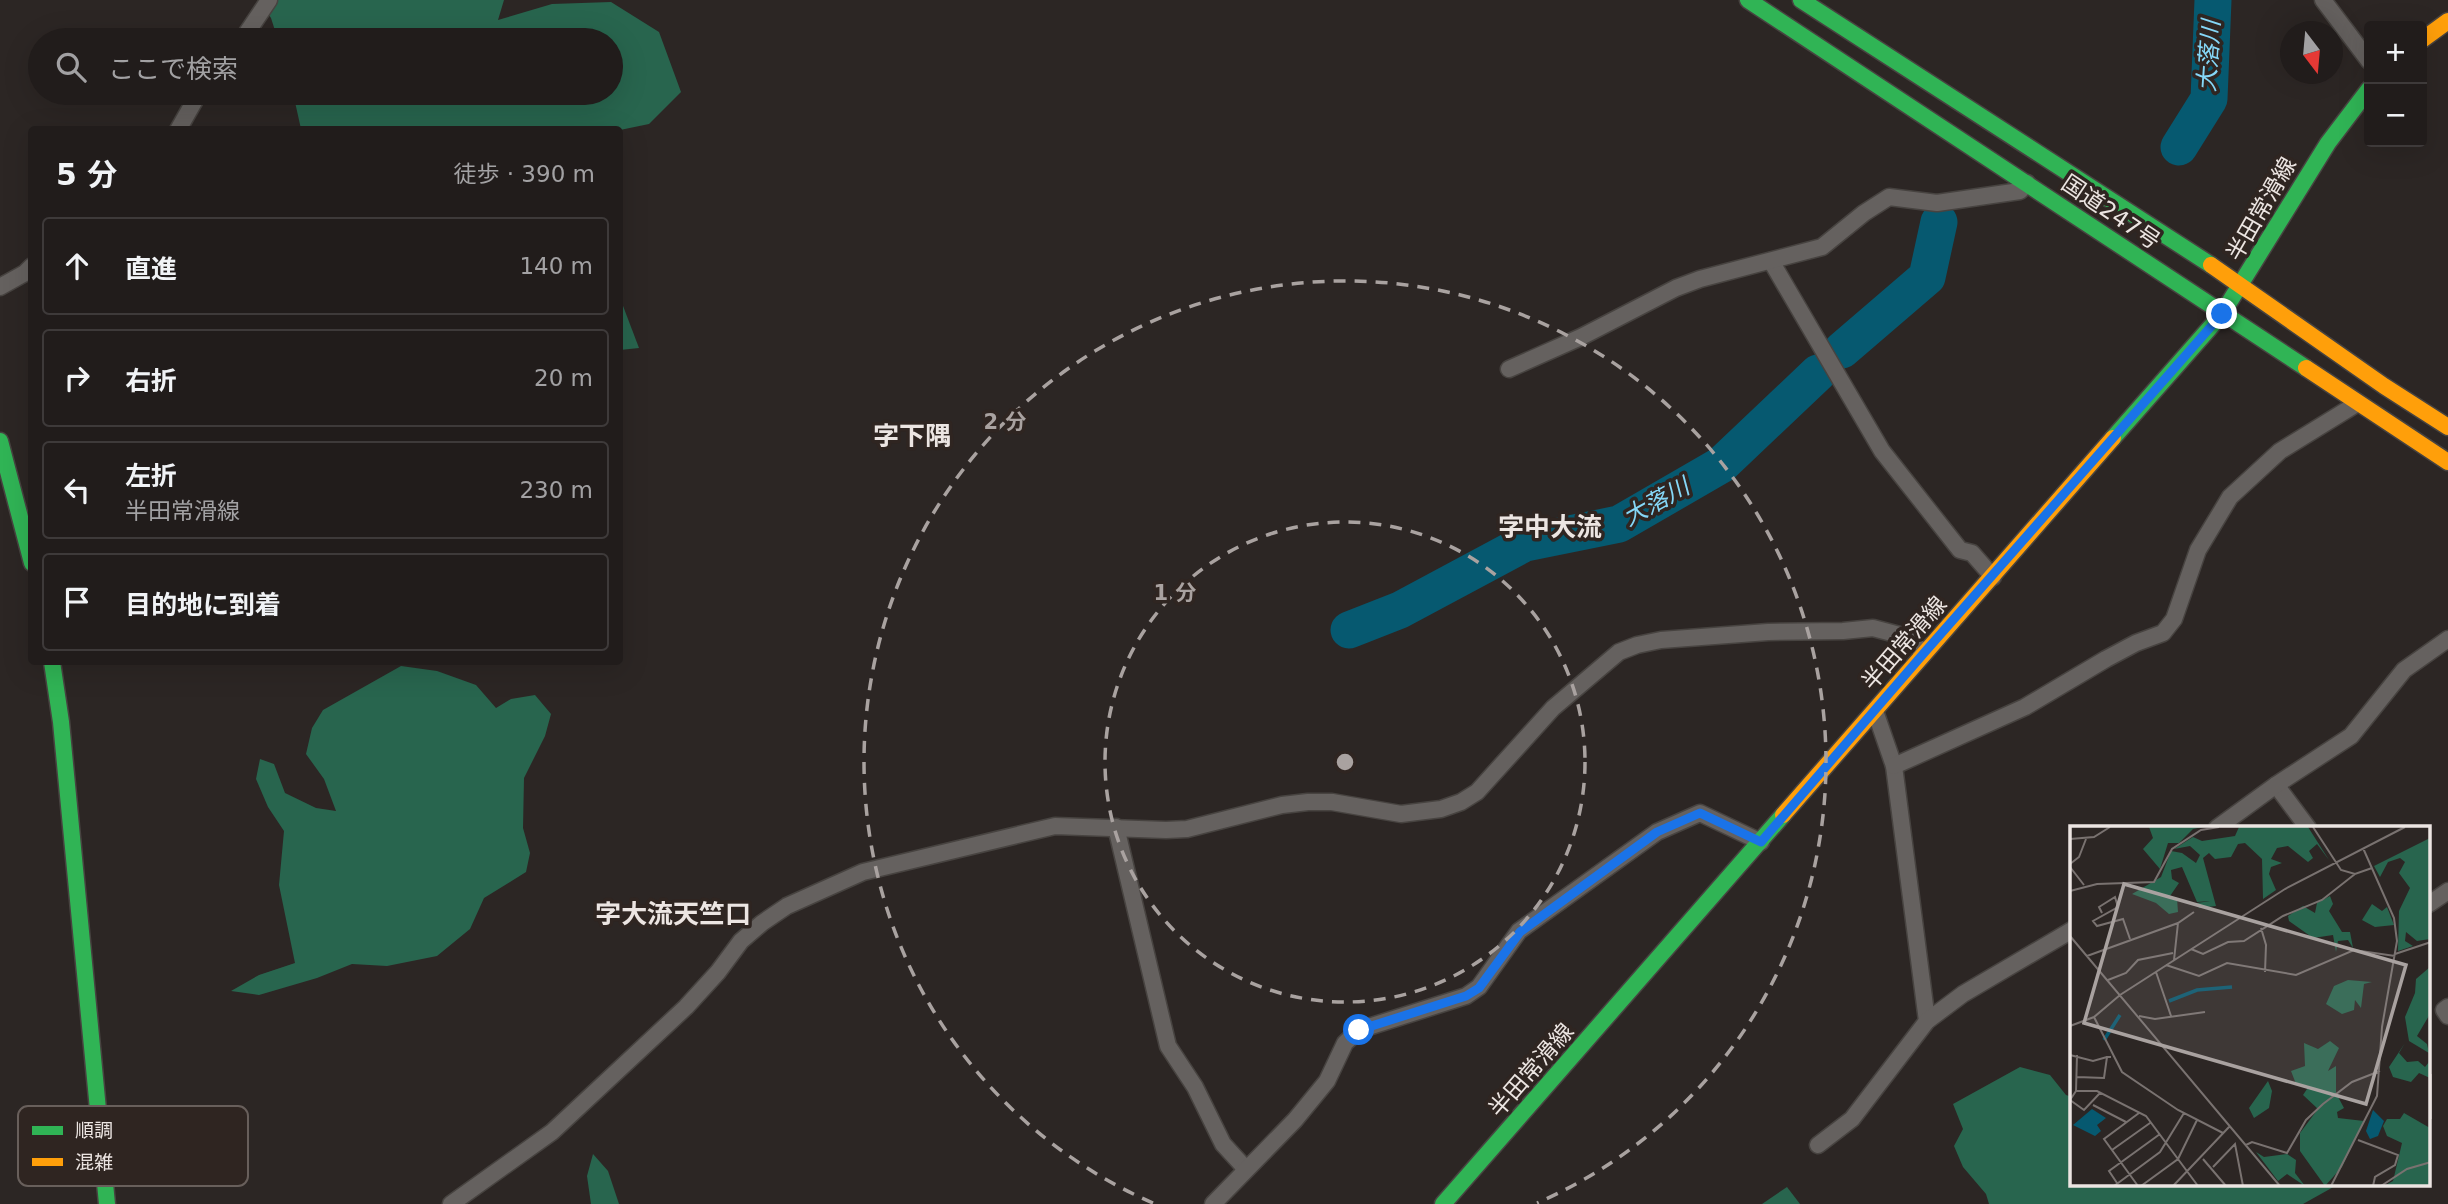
<!DOCTYPE html>
<html lang="ja">
<meta charset="utf-8">
<style>
body{margin:0;font-family:"DejaVu Sans","Noto Sans JP",sans-serif;background:#2d2928;color:#f1f3f6}
.controls{position:absolute;right:21px;top:21px;display:grid;overflow:hidden;border-radius:7px;box-shadow:0 7px 28px #0002}
.controls button{width:63px;height:63px;display:grid;place-items:center;padding:0;border:0;border-bottom:2px solid #3e3a3a;background:#211c1b;color:#f1f3f6;font:35px sans-serif}
.compass{position:absolute;left:2280px;top:21px;width:63px;height:63px;border-radius:50%;background:#211c1b;box-shadow:0 7px 28px #0002;rotate:164deg}
.stop{position:absolute;width:21px;height:21px;margin:-16px;border:5px solid #1a73e8;border-radius:50%;background:#fff}
.stop.end{background:#1a73e8;border-color:#fff;box-shadow:0 2px 7px #0008}
.list{margin:0;padding:0;list-style:none}
h2{display:flex;justify-content:space-between;align-items:center;height:91px;margin:0;padding:0 28px;font-size:30px}
h2 small{font-size:23px;font-weight:400;color:#a2a1a3}
.list li{display:grid;grid-template-columns:46px 1fr auto;gap:21px;align-items:center;box-sizing:border-box;height:98px;margin:0 14px 14px;padding:0 14px;border:2px solid #3e3a3a;border-radius:7px}
.list b{display:block;font-size:26px;white-space:nowrap}
.list p{margin:0;font-size:23px;white-space:nowrap;color:#a2a1a3}
.list em{font-size:23px;font-style:normal;color:#a2a1a3}
.icon{flex:none;width:38px;height:38px;fill:none;stroke:currentColor;stroke-width:2;stroke-linecap:round;stroke-linejoin:round}
.map{position:relative;flex:none;width:2448px;height:1204px;overflow:hidden}
.search{position:absolute;background:#211c1b;box-shadow:0 7px 28px #0002;left:28px;top:28px;width:595px;height:77px;display:flex;align-items:center;gap:18px;box-sizing:border-box;padding:0 24px;border-radius:38px;color:#a2a1a3;font-size:26px}
.panel{position:absolute;background:#211c1b;box-shadow:0 7px 28px #0002;left:28px;top:126px;width:595px;height:539px;border-radius:7px}
.map>svg:first-child{display:block}
.forest{fill:#28654e}
.lines{fill:none;stroke-linecap:round;stroke-linejoin:round}
.river{stroke:#065970;stroke-width:37}
.street-casing{stroke:#474340;stroke-width:19}
.fast-casing{stroke:#474340;stroke-width:19}
.slow-casing{stroke:#474340;stroke-width:19}
.street{stroke:#65615f;stroke-width:16}
.fast{stroke:#30b455;stroke-width:16}
.slow{stroke:#ff9f0a;stroke-width:16}
.route{stroke:#1a73e8;stroke-width:9}
.ring{fill:none;stroke:#a9a2a0;stroke-width:3.5;stroke-dasharray:12 9}
.labels{text-anchor:middle;dominant-baseline:central;stroke-width:7;stroke-linejoin:round;paint-order:stroke}
.street-label{font-size:23px;fill:#ece5e2;stroke:#2f2521}
.water-label{font-size:24px;font-style:italic;fill:#85d7f7;stroke:#2f2521}
.quarter-label{font-size:26px;font-weight:bold;fill:#ece5e2;stroke:#2f2521}
.inset-river{fill:none;stroke:#065970;stroke-width:3.5}
.inset-road{fill:none;stroke:#797270;stroke-width:2}
.view{fill:#a9a2a0;fill-opacity:0.15;stroke:#a9a2a0;stroke-width:3.5}
.inset-edge{fill:none;stroke:#ece5e2;stroke-width:3.5}
.key{fill:#2f2521;stroke:#685f5b;stroke-width:2}
.key-label{font-size:19px;fill:#ece5e2}
.centre{fill:#a9a2a0;stroke:#2f2521;stroke-width:3.5}
.ring-label{font-size:21px;text-anchor:middle;font-weight:bold;fill:#a9a2a0;stroke:#2f2521;stroke-width:7;stroke-linejoin:round;paint-order:stroke}
</style>
<div class="map">
<svg width="2448" height="1204" viewBox="0 0 2448 1204">
<rect width="100%" height="100%" fill="#2c2624"/>
<!-- forest -->
<g class="forest">
<polygon points="259,0 504,0 498,20 552,4 611,2 659,32 681,92 649,124 620,130 301,129 293,93 611,93 611,40 278,40 271,18"/>
<polygon points="620,298 639,348 620,350"/>
<polygon points="401,666 437,671 476,685 496,708 511,699 535,695 551,714 545,736 524,778 523,828 530,853 526,872 484,898 470,929 437,956 387,966 352,964 317,978 259,995 231,991 259,975 295,963 279,885 284,831 268,807 256,779 260,759 274,764 285,793 316,808 336,811 324,779 306,754 312,728 323,710"/>
<polygon points="2020,1067 2050,1075 2066,1095 2072,1097 2072,1185 2337,1185 2303,1204 1989,1204 1986,1194 1963,1167 1954,1146 1963,1129 1953,1104"/>
<polygon points="593,1154 608,1171 619,1204 591,1204 587,1176"/>
<polygon points="1787,1187 1800,1204 1762,1204"/>
</g>
<g class="lines">
<!-- river -->
<g class="river">
<polyline points="2179,147 2209,99 2213,0"/>
<polyline points="1842,350 1927,277 1939,222"/>
<polyline points="1349,630 1400,610 1525,543 1619,524 1721,465 1818,373"/>
</g>
<defs>
<g id="street">
<polyline points="2323,0 2369,61"/>
<polyline points="242,40 269,0"/>
<polyline points="178,130 199,93"/>
<polyline points="1771,261 1882,451 1960,550 1972,553 1993,577"/>
<polyline points="0,287 25,273 32,266"/>
<polyline points="1509,369 1581,337 1676,288 1700,279 1822,247 1864,213 1889,197 1937,203 2020,191 2027,183"/>
<polyline points="1875,711 1894,766 1927,1021"/>
<polyline points="1894,766 2025,707 2106,659 2136,643 2163,633 2174,619 2198,550 2230,497 2280,451 2358,403"/>
<polyline points="2276,785 2308,828"/>
<polyline points="1116,827 1168,1046 1195,1087 1223,1144 1245,1168"/>
<polyline points="2217,828 2276,785 2351,736 2404,670 2448,639"/>
<polyline points="2429,904 2448,891"/>
<polyline points="2448,1007 2444,1010 2448,1016"/>
<polyline points="1818,1145 1852,1119 1927,1021 1963,994 2072,930"/>
<polyline points="451,1204 552,1132 686,1007 718,972 741,941 762,923 787,906 863,872 1055,826 1166,830 1187,829 1282,805 1308,802 1332,802 1401,814 1441,809 1461,802 1477,792 1553,708 1619,652 1637,645 1661,640 1768,632 1843,631 1873,628 1907,637 1924,653"/>
<polyline points="1213,1204 1295,1120 1327,1081 1345,1043 1359,1030 1466,996 1479,987 1519,931 1657,832 1700,813 1761,842"/>
</g>
<g id="fast">
<polyline points="1748,0 2306,368"/>
<polyline points="1801,0 2211,265"/>
<polyline points="2113,438 2222,314 2328,143 2369,89"/>
<polyline points="0,441 32,563"/>
<polyline points="52,662 61,722 107,1204"/>
<polyline points="1443,1204 1783,815"/>
</g>
<g id="slow">
<polyline points="2422,40 2448,21"/>
<polyline points="2211,265 2384,386 2448,427"/>
<polyline points="2306,368 2448,462"/>
<polyline points="1783,815 2113,438"/>
</g>
</defs>
<!-- street casing -->
<use href="#street" class="street-casing"/>
<!-- fast casing -->
<use href="#fast" class="fast-casing"/>
<!-- slow casing -->
<use href="#slow" class="slow-casing"/>
<!-- street -->
<use href="#street" class="street"/>
<!-- fast -->
<use href="#fast" class="fast"/>
<!-- slow -->
<use href="#slow" class="slow"/>
</g>
<g class="lines">
<!-- route -->
<polyline class="route" points="1359,1030 1466,996 1479,988 1520,932 1657,832 1700,813 1761,842 1924,653 2222,314"/>
</g>
<!-- distance rings -->
<g class="ring">
<circle cx="1345" cy="762" r="240"/>
<path d="M1153 1203A481 481 0 1 1 1537 1203"/>
</g>
<g class="labels">
<!-- street labels -->
<g class="street-label">
<text transform="translate(2261 209) rotate(-60)">半田常滑線</text>
<text transform="translate(2111 212) rotate(34)">国道247号</text>
<text transform="translate(1904 643) rotate(-49)">半田常滑線</text>
<text transform="translate(1531 1070) rotate(-49)">半田常滑線</text>
</g>
<!-- water labels -->
<g class="water-label">
<text transform="translate(2209 56) rotate(-86)">大落川</text>
<text transform="translate(1656 502) rotate(-29)">大落川</text>
</g>
<!-- quarter labels -->
<g class="quarter-label">
<text x="912" y="436">字下隅</text>
<text x="1550" y="527">字中大流</text>
<text x="673" y="914">字大流天竺口</text>
</g>
</g>
<!-- overview -->
<g transform="translate(2070 826)">
<rect width="360" height="360" fill="#2c2624"/>
<path d="M79 1H133L123 3 109 17H98L90 43 73 23 83 12ZM169 1H238L259 34 247 18 239 25 243 32 238 36 218 20 207 22 201 33 212 37 201 41 199 48 206 64 193 73 192 33 175 17 168 18 161 31 145 33 139 27 133 32 146 80 129 82 127 77 140 75 127 76 112 41 101 44 102 53 109 57 100 70 107 72 108 86 99 88 86 77 62 68 91 51 101 25 112 27 126 37 130 29 120 20 104 23 123 11 132 15 165 10ZM360 12V113L347 115 336 106 335 115 343 120 328 125 329 85 340 62 329 47 335 36 330 32 318 36 310 51 304 40ZM260 70 263 78 259 85 272 106H280L283 122 278 114 268 115 266 126 263 109 243 112 219 95 218 90 233 80 245 87 247 77ZM302 78 312 85 317 81 324 99 305 101 292 94ZM360 141V188L347 210 357 218 359 227 339 215 335 191 345 167 346 153ZM278 154 302 156 294 158 291 182 285 174 284 184 272 188 256 178 264 160ZM260 215 269 222 258 245 266 240V267L274 282 267 286 268 292 294 295 272 341 255 360 230 325V307L248 283 233 269 239 260 226 258 221 245 235 240 234 217 248 223ZM335 217 329 227 337 236 348 235 355 241 359 236 360 252 349 247 341 256 323 251 319 241ZM198 255 202 265 199 282 184 292 179 282ZM334 287 360 302V360H314L323 355 332 317 317 310 313 300 317 293H330ZM186 326 194 331 217 328 226 334 225 347 235 360 217 348 208 355Z" fill="#28654e"/>
<path d="M22 283 36 292 27 299 31 305 25 310 3 299ZM303 284 314 295 308 310 300 313 296 305Z" fill="#065970"/>
<path class="inset-river" d="M99 175 127 164 162 161M34 214 50 189"/>
<path class="inset-road" d="M243 1 271 44 285 48 302 42M0 13 24 11 40 1M0 38 9 31 16 13M0 41 14 59M0 65 27 58 84 56 102 23 131 4 149 1M32 87 29 81 45 71 48 81 23 95 27 100 53 93 60 113M191 102 196 119 195 146M0 110 210 360M121 123 133 128 158 116 174 115 213 90 252 74 285 48M325 128 361 116M17 130 108 97 124 86M104 134 108 97M96 139 129 150 157 137 226 149 284 124 325 130M86 146 101 190M38 154 56 147 68 134 103 127M69 190 85 193 135 186M24 191 52 246 108 284 153 307M0 200 24 191 50 169 215 63 335 1M0 229 23 235 37 231M361 248V293M7 251 34 252 37 231H41M6 265H27L76 290 128 360M0 274 6 265 7 229M0 274 14 284 30 267M23 279 56 296M288 314 328 329 325 339 305 351 303 360M176 319 182 316 217 327 236 294 253 278 282 256 310 245M42 324 80 297M133 333 156 360M143 341 165 318 173 360M47 357 39 345 90 308M44 360 90 326 114 287M68 360 34 313 69 287M71 360 108 333 127 294M103 360 159 301M261 360 307 270 312 201 327 115 324 92 293 22M311 360 337 343 361 336"/>
<path class="view" d="M54 58 336 139 296 278 14 197Z"/>
<rect width="360" height="360" class="inset-edge"/>
</g>
<!-- legend -->
<rect x="18" y="1106" width="230" height="80" rx="10" class="key"/>
<rect x="32" y="1126" width="31" height="9" fill="#30b455"/>
<rect x="32" y="1158" width="31" height="8" fill="#ff9f0a"/>
<g class="key-label">
<text x="75" y="1137">順調</text>
<text x="75" y="1169">混雑</text>
</g>
<circle cx="1345" cy="762" r="10" class="centre"/>
<g class="ring-label">
<text x="1005" y="429">2 分</text>
<text x="1175" y="600">1 分</text>
</g>
</svg>
<div class="controls">
<button>+</button>
<button>−</button>
</div>
<svg class="compass" viewBox="-18 -18 36 36"><path d="M0-13l5 13h-10z" fill="#e53935"/><path d="M0 13l5-13h-10z" fill="#a2a1a3"/></svg>
<div class="stop" style="left:1359px;top:1030px"></div>
<div class="stop end" style="left:2222px;top:314px"></div>
<div class="search"><svg class="icon" aria-label="search" viewBox="0 0 24 24"><circle cx="10" cy="10" r="6"/><path d="M15 15l6 6"/></svg>ここで検索</div>
<section class="panel">
<h2>5 分<small>徒歩 · 390 m</small></h2>
<ul class="list">
<li><svg class="icon" aria-label="ahead" viewBox="0 0 24 24"><path d="M12 20V5M6 11l6-6 6 6"/></svg><div><b>直進</b></div><em>140 m</em></li>
<li><svg class="icon" aria-label="right" viewBox="0 0 24 24"><path d="M7 20v-9h11M14 6l5 5-5 5"/></svg><div><b>右折</b></div><em>20 m</em></li>
<li><svg class="icon" aria-label="left" viewBox="0 0 24 24"><path d="M17 20v-9H6M10 6l-5 5 5 5"/></svg><div><b>左折</b><p>半田常滑線</p></div><em>230 m</em></li>
<li><svg class="icon" aria-label="arrive" viewBox="0 0 24 24"><path d="M6 21V4h12l-3 4 3 4H6"/></svg><div><b>目的地に到着</b></div></li>
</ul>
</section>
</div>
